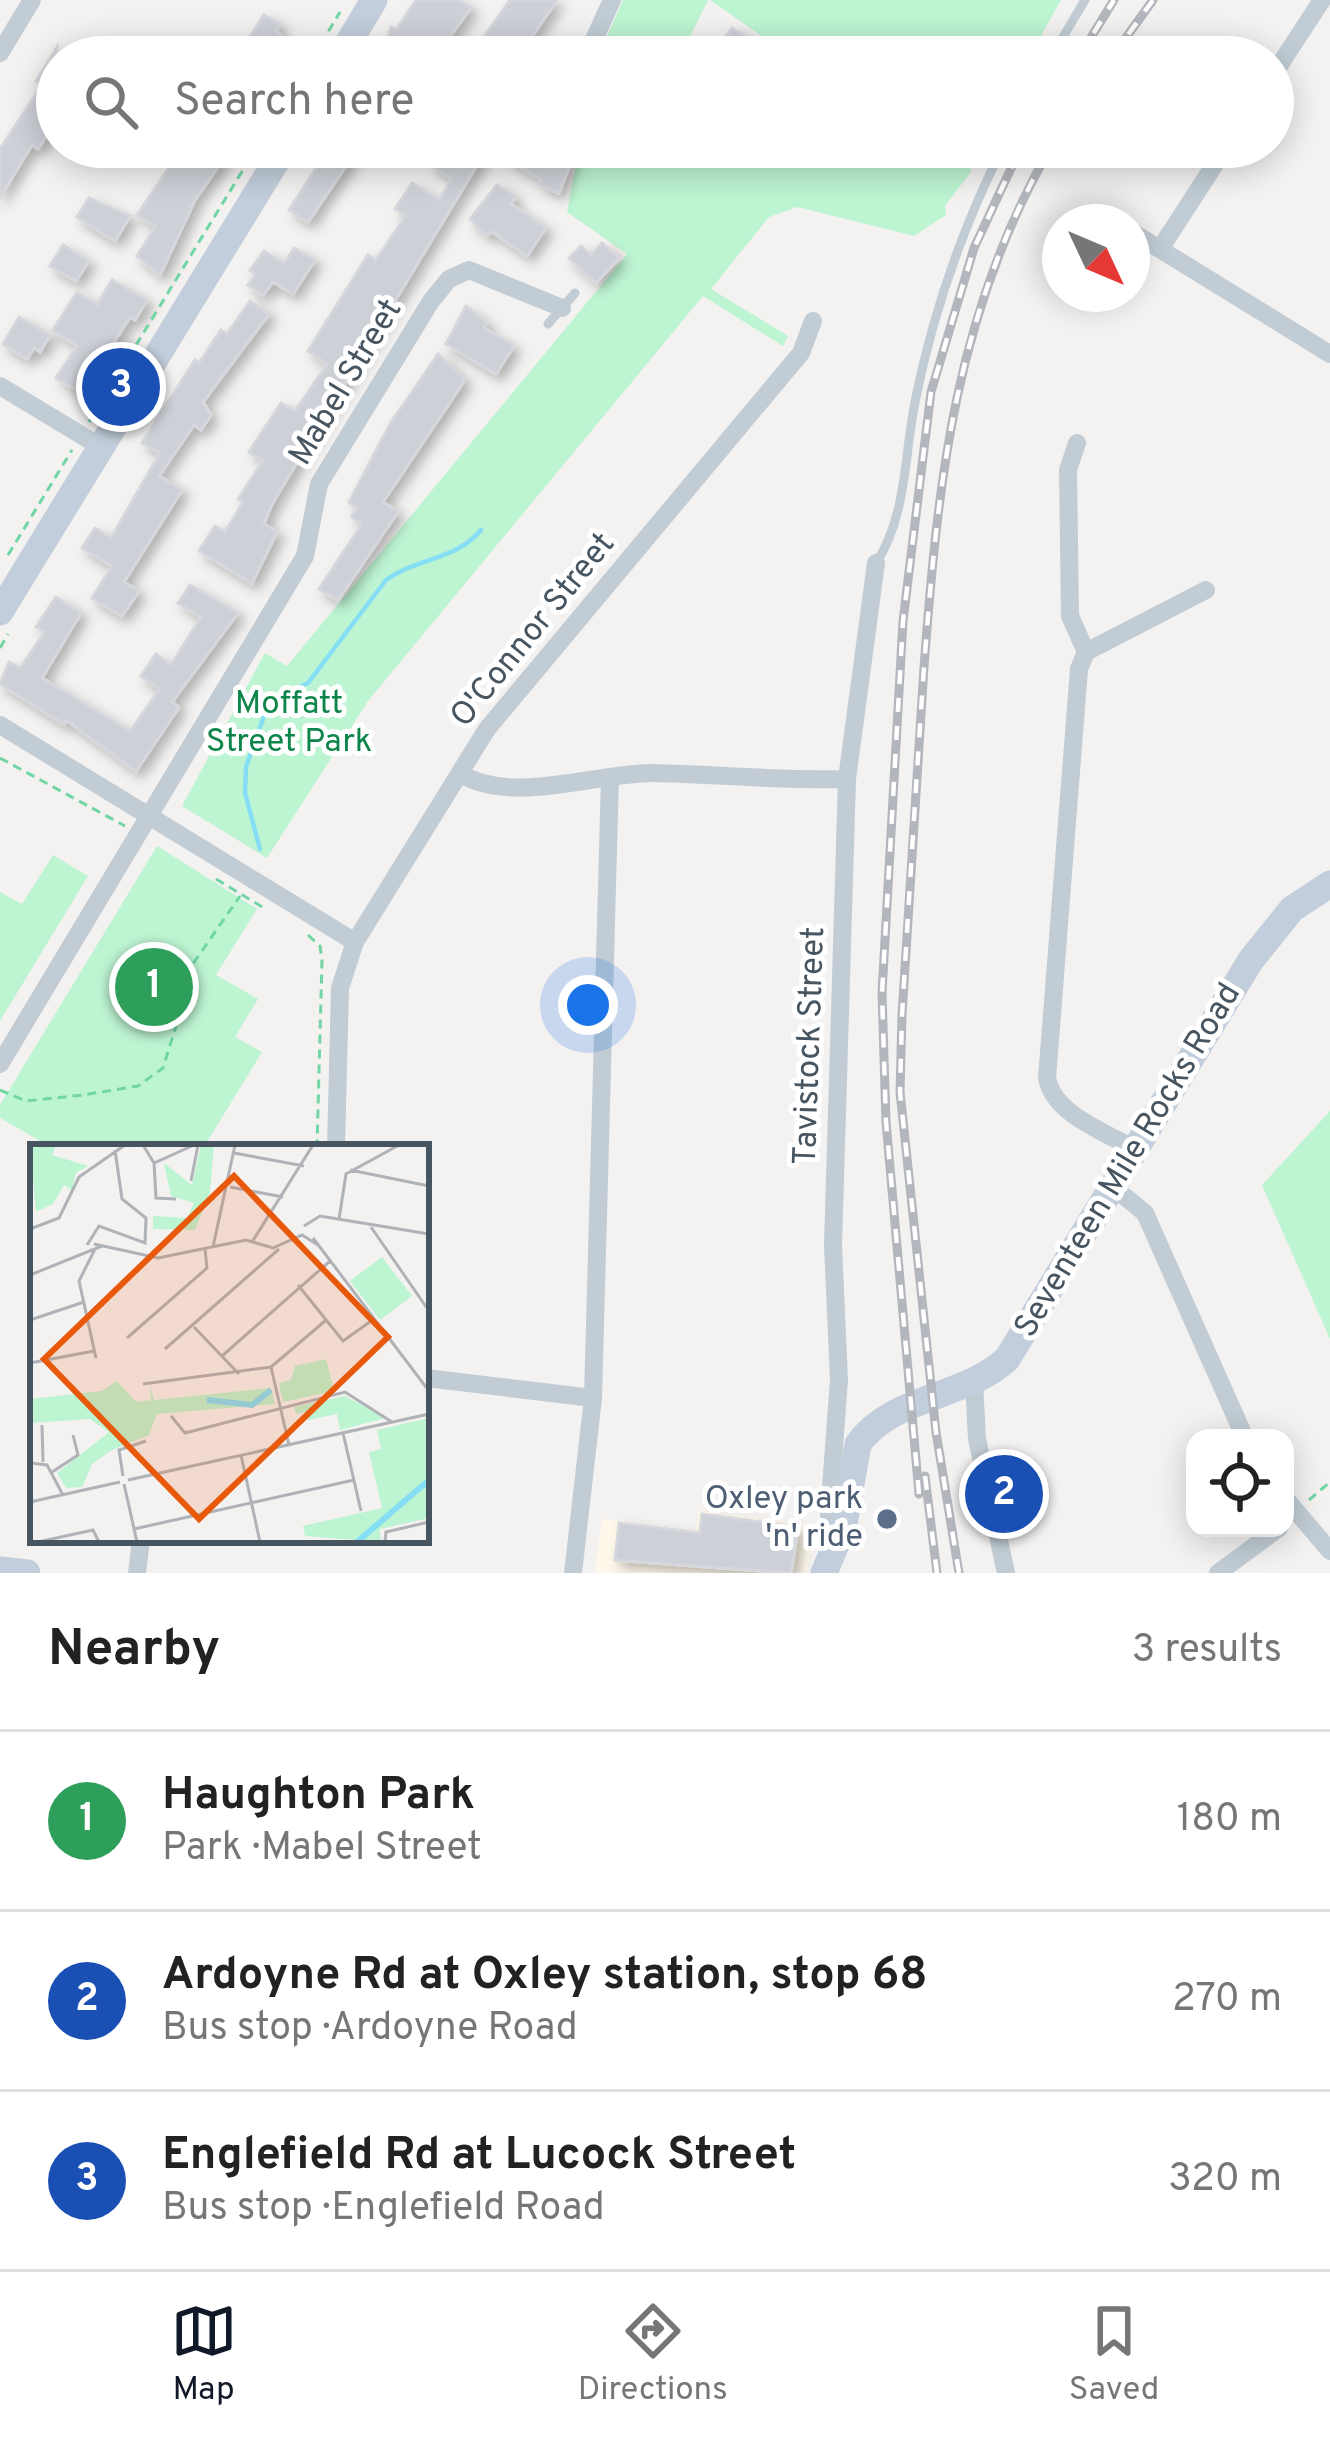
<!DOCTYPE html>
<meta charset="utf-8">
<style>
body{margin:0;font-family:Overpass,sans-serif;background:#f2f2f2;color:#222}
.controls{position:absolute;right:36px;bottom:36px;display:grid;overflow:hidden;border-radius:24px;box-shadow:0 6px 30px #0003}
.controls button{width:108px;height:108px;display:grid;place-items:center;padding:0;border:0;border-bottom:3px solid #e0e0e0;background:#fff;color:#222;font:60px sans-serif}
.compass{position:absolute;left:1042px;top:204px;width:108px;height:108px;border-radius:50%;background:#fff;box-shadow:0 6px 30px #0003;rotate:134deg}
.you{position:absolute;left:588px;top:1005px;width:42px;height:42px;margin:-30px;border:9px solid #fff;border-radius:50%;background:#1a73e8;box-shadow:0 0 0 18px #1a73e833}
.badge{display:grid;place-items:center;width:78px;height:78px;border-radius:50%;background:#111827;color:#fff;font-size:39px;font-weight:700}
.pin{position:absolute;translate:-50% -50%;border:6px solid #fff;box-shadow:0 3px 12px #0006}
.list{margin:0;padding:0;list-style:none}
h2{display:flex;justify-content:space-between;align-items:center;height:156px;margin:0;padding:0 48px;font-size:51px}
h2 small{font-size:39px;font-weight:400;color:#767676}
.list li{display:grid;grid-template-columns:78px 1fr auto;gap:36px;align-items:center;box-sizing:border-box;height:180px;padding:0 48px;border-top:3px solid #e0e0e0}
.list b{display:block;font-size:45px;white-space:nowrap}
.list p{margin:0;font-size:39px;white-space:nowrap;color:#767676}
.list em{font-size:39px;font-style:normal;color:#767676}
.icon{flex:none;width:66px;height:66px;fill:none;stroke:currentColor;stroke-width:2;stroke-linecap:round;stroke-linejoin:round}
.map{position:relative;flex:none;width:1330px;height:1573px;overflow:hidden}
.search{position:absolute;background:#fff;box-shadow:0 6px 30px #0003;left:36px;right:36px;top:36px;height:132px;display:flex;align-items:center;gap:30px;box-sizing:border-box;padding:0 42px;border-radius:66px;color:#767676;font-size:45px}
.sheet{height:696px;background:#fff}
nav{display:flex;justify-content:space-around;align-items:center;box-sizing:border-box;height:168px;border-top:3px solid #e0e0e0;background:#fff;font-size:33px;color:#767676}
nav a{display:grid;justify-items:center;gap:6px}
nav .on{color:#111827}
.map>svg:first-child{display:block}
.commercial{fill:#fef8eb}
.green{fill:#bdf4d2}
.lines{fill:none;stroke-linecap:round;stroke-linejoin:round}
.stream{stroke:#86def5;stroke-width:4.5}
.building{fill:#cdd0d6;stroke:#d5d7dd;stroke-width:3;filter:url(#shadow)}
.path{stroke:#71d6a4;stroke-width:3;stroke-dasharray:9 6;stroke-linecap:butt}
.service{stroke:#c1ccd4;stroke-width:9}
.minor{stroke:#c1ccd4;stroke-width:18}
.secondary{stroke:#c2cedb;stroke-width:27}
.rail-casing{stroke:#b3b6bc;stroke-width:9}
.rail{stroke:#fff;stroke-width:4.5;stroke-dasharray:14;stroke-linecap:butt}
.service-dot{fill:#5c6f8a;stroke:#fff;stroke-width:4.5}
.labels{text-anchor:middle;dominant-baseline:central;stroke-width:10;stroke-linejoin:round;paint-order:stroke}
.street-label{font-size:33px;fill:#475561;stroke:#fff}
.park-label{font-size:33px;fill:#0e854a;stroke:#fff}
.service-label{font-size:33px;fill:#4e5e75;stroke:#fff;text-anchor:end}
.inset-river{fill:none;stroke:#86def5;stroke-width:6}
.inset-road{fill:none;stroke:#afb3b7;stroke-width:3}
.view{fill:#e8590c;fill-opacity:0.15;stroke:#e8590c;stroke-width:6}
.inset-edge{fill:none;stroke:#475561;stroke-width:6}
</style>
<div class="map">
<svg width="1330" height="1573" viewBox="0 0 1330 1573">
<defs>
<filter id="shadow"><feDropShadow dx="6" dy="6" stdDeviation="6" flood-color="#0004"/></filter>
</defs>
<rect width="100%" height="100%" fill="#f4f1f1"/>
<!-- commercial -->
<polygon class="commercial" points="699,1511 814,1524 807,1573 595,1573 602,1519 695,1531"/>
<!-- green -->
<g class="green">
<polygon points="623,0 708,0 680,57 598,57"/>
<polygon points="710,0 1061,0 1029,57 792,57"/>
<polygon points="579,147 969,147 971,172 945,206 946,215 914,236 797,207 769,217 711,289 788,336 783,346 703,296 368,701 267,858 182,806 265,653 287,666 627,254 567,212"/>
<polygon points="157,846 257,909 216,975 258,999 235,1037 262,1052 204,1147 51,1147 0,1118 0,1105"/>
<polygon points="53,855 88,876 0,1021 0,892 22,904"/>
<polygon points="1330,1111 1330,1339 1262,1185"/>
</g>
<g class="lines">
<!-- stream -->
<path class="stream" d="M260 849 245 793 246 767 264 716 280 696 308 683 386 580C418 557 455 561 481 530"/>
</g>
<!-- building -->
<g class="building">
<polygon points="416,0 459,0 471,8 435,57 382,57 391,27 396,30"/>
<polygon points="510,0 557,0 518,57 470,57"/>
<polygon points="264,15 280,24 276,31 284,38 271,57 249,57 241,51"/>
<polygon points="732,28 779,57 711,57"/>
<polygon points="57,47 57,119 38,149 32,145 0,197 0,149 42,85 36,81"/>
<polygon points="183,147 208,147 225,157 195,200 160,275 137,256 156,226 137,215"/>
<polygon points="330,147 359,147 308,222 289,210"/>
<polygon points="443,147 488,147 272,504 264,524 277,532 252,583 199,551 215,526 225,532 243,502 238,499 263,461 249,452 281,403 295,411 327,364 308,351 368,255 376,260 406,215 395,209 412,183 439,200 452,179 431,165"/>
<polygon points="491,147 562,147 575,152 559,193 539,185 541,180"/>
<polygon points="497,185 516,197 511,204 546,228 527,256 491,231 487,236 470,219"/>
<polygon points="89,198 130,216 115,241 77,217"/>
<polygon points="602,243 619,258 596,283 569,258 581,246 591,255"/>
<polygon points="63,245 89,261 76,281 50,266"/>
<polygon points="294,248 315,260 293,294 273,282 263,295 248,285 256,274 250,270 264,251 284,264"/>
<polygon points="112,280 147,300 135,320 130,317 82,393 56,378 77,346 53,330 77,292 97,305"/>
<polygon points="250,301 269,314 203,402 211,415 201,430 194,425 159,476 182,490 124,582 139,591 122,616 92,598 112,566 82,548 95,528 111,538 160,453 142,443 195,360 199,363 221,330 227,334"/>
<polygon points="466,306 487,323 484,328 514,346 496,374 446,344"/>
<polygon points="19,317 50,335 40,352 34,348 27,359 3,344"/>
<polygon points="438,354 465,380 383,502 398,512 338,600 319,589 362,524 352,517 357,508 349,502 390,424"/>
<polygon points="190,585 238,613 172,702 179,707 136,771 66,720 64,724 0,684 9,662 20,668 45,632 36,627 56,597 81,613 42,678 130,731 160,689 141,676 156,654 171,665 201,617 178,603"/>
<polygon points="702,1514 798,1527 791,1573 615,1560 619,1523 700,1533"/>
</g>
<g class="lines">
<!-- path -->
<g class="path">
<polyline points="313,57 340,12"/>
<polyline points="89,422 257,147"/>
<polyline points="8,555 72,450"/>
<polyline points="0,648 8,634"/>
<polyline points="0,758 125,826"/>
<polyline points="216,879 264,908"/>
<polyline points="308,935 320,946 322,960 317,1147"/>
<polyline points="0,1090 26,1101 83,1095 138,1086 163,1068 176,1026 174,991 240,896"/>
<polyline points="1309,1500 1330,1482"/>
</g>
<!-- service -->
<g class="service">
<polyline points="1051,57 1085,0"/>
<polyline points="548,324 575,293"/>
<path d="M876 563C907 516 904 456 915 402 933 312 962 228 1003 147"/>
</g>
<!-- minor -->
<g class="minor">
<polyline points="0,53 32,0"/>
<polyline points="586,57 612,0"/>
<polyline points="1273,75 1322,0"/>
<polyline points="1132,232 1330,354"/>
<polyline points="1160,249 1226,147"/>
<polyline points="0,386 101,447"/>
<path d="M1077 443 1068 470 1070 616 1086 652 1079 669 1047 1078C1054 1115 1106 1132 1136 1150"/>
<polyline points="1086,652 1206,590"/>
<polyline points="0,725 355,942"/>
<path d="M461 774C512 805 597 773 652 773 717 774 782 781 847 779"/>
<polyline points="0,1064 305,556 319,484 431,301 449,279 469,270 562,308"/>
<polyline points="336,1147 340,988 355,942 487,729 801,353 813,321"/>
<polyline points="1113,1187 1145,1213 1245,1438"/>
<polyline points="426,1378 593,1398"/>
<polyline points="974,1382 977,1439 1006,1573"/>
<polyline points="1285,1498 1330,1551"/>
<polyline points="844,1525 829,1514 839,1380 833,1245 847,779 876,563"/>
<polyline points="137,1573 141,1540"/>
<polyline points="573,1573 593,1398 610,777"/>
<polyline points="1218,1573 1279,1528"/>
</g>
<!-- secondary -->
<g class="secondary">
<polyline points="340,57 374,0"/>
<polyline points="0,612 285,147"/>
<polyline points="0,1570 27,1573"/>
<path d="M824 1573 844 1525 858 1444C892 1396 965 1398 1007 1359L1251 960 1292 909 1330 884"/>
</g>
<defs>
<g id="rail">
<polyline points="1079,57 1114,0"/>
<polyline points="1112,57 1153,0"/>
<polyline points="925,1476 937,1573"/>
<polyline points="919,1494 886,1122 882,993 903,621 931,392 974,248 1021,147"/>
<path d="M959 1573 936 1432 900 1092 902 1015C909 899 916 783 924 667 938 481 955 312 1051 147"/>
</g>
</defs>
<!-- rail casing -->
<use href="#rail" class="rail-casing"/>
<!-- rail -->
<use href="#rail" class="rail"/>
</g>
<!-- markers -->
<circle class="service-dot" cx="887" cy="1519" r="12"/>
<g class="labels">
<!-- street labels -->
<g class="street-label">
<text transform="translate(347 383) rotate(-59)">Mabel Street</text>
<text transform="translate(534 631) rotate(-51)">O'Connor Street</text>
<text transform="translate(811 1046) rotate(-88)">Tavistock Street</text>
<text transform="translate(1129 1161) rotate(-59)">Seventeen Mile Rocks Road</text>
</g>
<!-- park labels -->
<g class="park-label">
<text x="289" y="705">Moffatt<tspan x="289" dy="38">Street Park</tspan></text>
</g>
<!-- service labels -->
<g class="service-label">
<text x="863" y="1500">Oxley park<tspan x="863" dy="38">'n' ride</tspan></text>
</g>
</g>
<!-- overview -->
<g transform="translate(30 1144)">
<rect width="399" height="399" fill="#f4f1f1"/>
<path d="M0 1H26L22 11 58 22 46 29 42 46 34 41 23 60 6 68ZM171 1H184L180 48 165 86 123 85V72L157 74 164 59 141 52 134 19 162 41ZM352 113 382 152 350 176 320 137ZM296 215 304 247 253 258 249 239 261 236 265 222ZM87 237 106 258 121 256 120 241 124 256 241 244 245 260 127 270 119 291 82 306 62 320 52 343 36 344 27 329 79 288 60 275 0 279V255L72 247ZM315 252 356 274 310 286 307 270 278 276 275 268 266 270 264 263ZM399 274V374L350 385 351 398 275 392 273 382 352 364 339 308 351 305 347 286Z" fill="#bdf4d2"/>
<path class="inset-river" d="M177 256 222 261 241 246M327 398 399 336"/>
<path class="inset-road" d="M113 1 124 19 164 1M204 9 274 22M124 19 126 54 146 55M320 26 399 42M161 37 168 1M200 43 253 53M309 75 316 30 369 1M274 82 290 72 399 90M341 83 399 167M0 85 29 74 49 33 95 1M283 94 399 247M222 98 283 1M64 100 128 114 216 96 243 104 272 91 288 101M57 101 69 82 115 99 116 74 92 55 85 6M183 103 205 1M65 105 49 137 66 214M0 131 72 102M268 141 313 197 344 175M0 176 54 158M164 183 209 230M97 194 177 124 175 105M135 205 249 105M192 212 300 117M0 219 64 207M241 223 259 301M113 240 241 223 295 177M141 272 155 289 315 248 362 278M12 281 13 318M313 289 331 367M211 311 230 398M0 319 17 321 33 351M22 328 48 311 43 291M93 332 89 306 116 297M98 336 399 270M94 340 107 398M0 358 90 338M104 385 324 336M8 398 63 386 69 398M355 398 356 388 399 378"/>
<path class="view" d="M204 32 358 193 169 375 14 215Z"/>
<rect width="399" height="399" class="inset-edge"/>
</g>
</svg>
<div class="controls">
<button><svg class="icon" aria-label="locate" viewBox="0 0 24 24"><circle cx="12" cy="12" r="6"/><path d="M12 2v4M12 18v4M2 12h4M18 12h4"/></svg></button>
</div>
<svg class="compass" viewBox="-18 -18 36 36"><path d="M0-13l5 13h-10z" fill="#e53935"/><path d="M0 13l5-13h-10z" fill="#767676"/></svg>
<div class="you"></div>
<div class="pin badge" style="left:154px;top:987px;background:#2e9e5b">1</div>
<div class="pin badge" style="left:1004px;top:1494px;background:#1a4fb4">2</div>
<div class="pin badge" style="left:121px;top:387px;background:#1a4fb4">3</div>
<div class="search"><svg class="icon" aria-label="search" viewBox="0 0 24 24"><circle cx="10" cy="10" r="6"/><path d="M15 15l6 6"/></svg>Search here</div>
</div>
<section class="sheet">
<h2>Nearby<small>3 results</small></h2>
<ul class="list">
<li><span class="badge" style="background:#2e9e5b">1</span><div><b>Haughton Park</b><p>Park · Mabel Street</p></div><em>180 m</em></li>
<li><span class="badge" style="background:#1a4fb4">2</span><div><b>Ardoyne Rd at Oxley station, stop 68</b><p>Bus stop · Ardoyne Road</p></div><em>270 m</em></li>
<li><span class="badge" style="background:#1a4fb4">3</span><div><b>Englefield Rd at Lucock Street</b><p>Bus stop · Englefield Road</p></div><em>320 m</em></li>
</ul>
</section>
<nav>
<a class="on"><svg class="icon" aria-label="map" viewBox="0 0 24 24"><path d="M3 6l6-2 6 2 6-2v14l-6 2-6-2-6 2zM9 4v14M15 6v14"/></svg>Map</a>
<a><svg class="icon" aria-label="directions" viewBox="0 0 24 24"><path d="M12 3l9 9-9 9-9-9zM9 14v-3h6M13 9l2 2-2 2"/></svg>Directions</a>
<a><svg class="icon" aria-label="saved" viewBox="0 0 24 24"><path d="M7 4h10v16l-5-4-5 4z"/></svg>Saved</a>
</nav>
